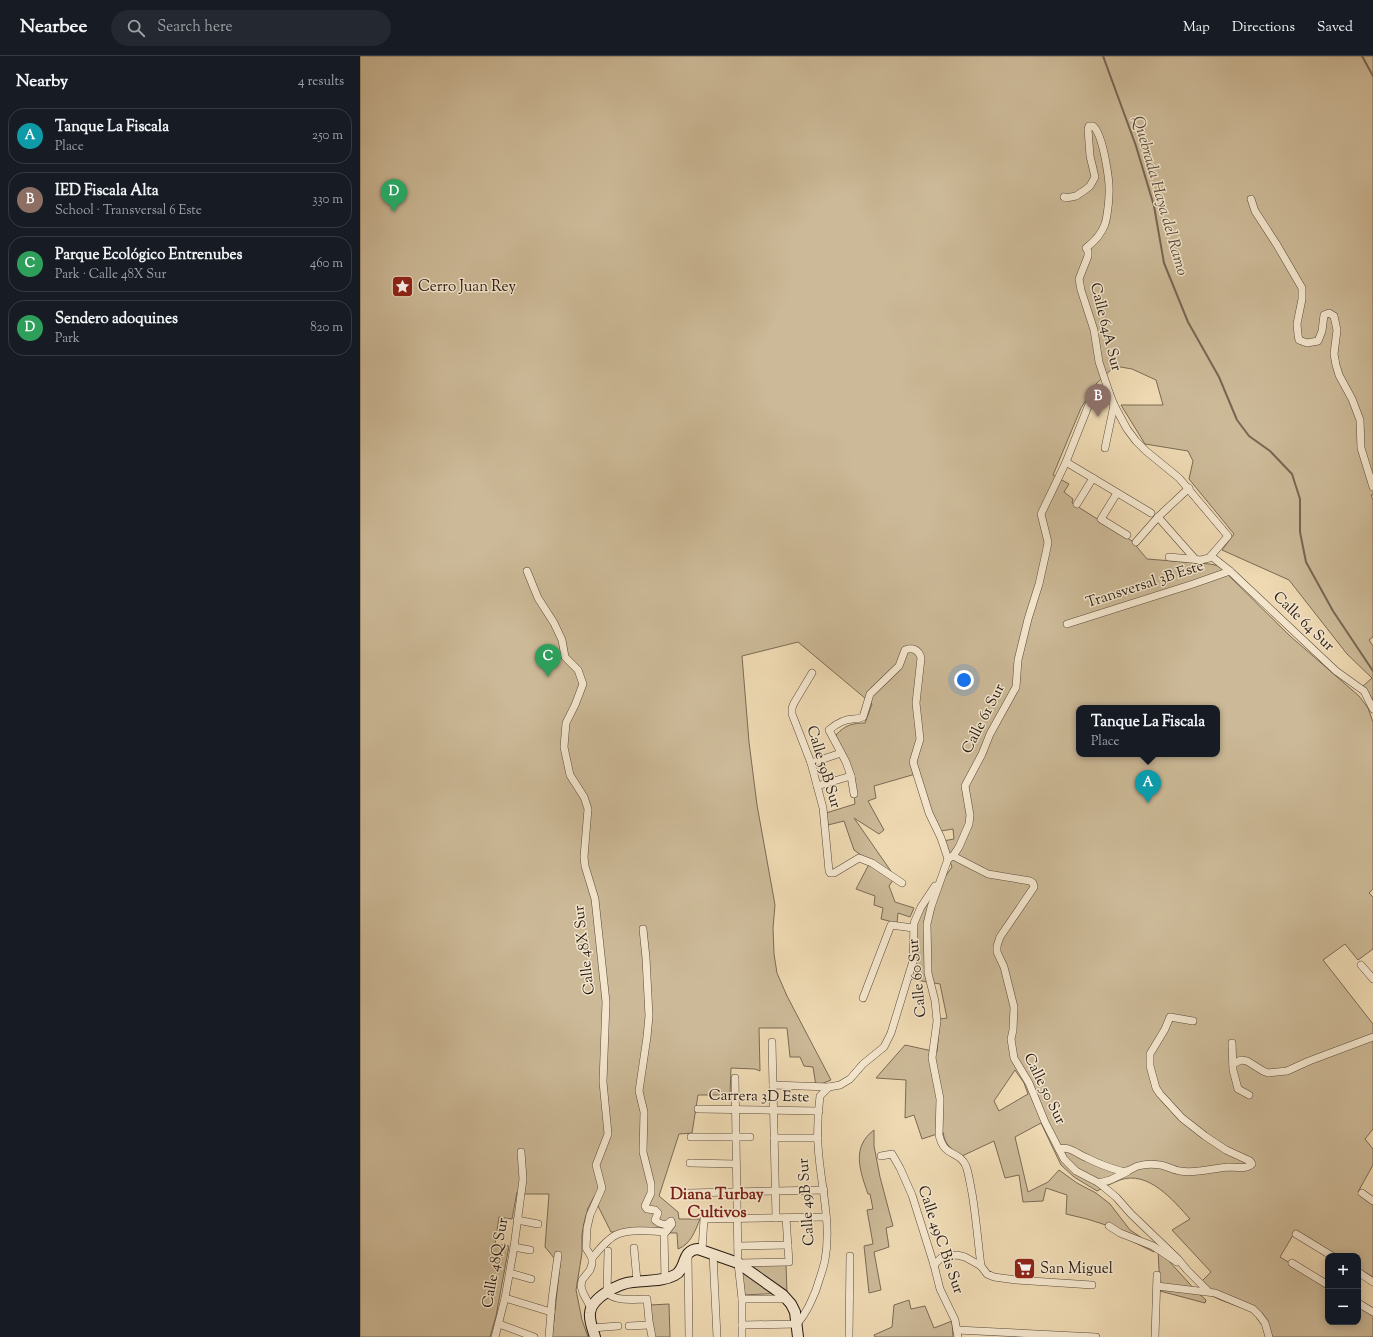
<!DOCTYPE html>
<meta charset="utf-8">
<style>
body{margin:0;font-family:"Sorts Mill Goudy",serif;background:#242831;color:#f1f3f6}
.controls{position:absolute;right:12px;bottom:12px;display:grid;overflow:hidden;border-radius:8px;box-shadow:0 2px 10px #0003}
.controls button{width:36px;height:36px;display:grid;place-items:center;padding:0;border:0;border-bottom:1px solid #363941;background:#171b24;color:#f1f3f6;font:20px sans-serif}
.you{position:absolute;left:604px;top:624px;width:14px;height:14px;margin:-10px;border:3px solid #fff;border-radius:50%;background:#1a73e8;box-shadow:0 0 0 6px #1a73e833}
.badge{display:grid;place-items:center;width:26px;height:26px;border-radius:50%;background:#ea580c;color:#fff;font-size:13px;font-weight:700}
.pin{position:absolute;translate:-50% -33px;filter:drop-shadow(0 1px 2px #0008)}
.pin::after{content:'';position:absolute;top:21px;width:14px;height:12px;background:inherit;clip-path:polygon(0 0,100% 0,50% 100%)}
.popup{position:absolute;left:716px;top:649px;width:144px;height:52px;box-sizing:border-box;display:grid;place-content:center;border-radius:8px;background:#171b24;filter:drop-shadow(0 1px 3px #0005);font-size:13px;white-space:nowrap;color:#9ea1a6}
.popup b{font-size:15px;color:#f1f3f6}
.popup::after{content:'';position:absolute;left:50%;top:100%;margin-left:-8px;border:8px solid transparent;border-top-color:#171b24}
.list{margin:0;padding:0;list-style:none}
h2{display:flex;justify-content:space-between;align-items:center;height:52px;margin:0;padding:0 16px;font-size:17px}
h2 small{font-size:13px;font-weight:400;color:#9ea1a6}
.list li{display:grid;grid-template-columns:26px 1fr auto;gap:12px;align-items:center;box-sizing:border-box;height:56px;margin:0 8px 8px;padding:0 8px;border:1px solid #363941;border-radius:16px}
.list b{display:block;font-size:15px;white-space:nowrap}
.list p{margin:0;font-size:13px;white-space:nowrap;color:#9ea1a6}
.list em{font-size:13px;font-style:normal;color:#9ea1a6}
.icon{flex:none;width:22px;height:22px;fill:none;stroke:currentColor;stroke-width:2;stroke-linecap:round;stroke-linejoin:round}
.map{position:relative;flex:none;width:1013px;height:1281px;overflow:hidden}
header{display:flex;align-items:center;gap:24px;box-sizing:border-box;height:56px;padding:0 20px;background:#171b24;border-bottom:1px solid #363941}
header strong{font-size:19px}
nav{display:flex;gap:22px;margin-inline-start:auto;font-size:14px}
.search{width:280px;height:36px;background:#242831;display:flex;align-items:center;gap:10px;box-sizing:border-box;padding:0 14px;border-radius:22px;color:#9ea1a6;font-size:15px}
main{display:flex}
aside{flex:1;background:#171b24}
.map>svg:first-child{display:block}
.green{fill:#ccb997;stroke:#7a6a55;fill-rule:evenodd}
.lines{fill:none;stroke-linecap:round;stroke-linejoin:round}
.stream{stroke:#766652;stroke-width:2}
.street-casing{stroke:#594a3b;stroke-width:8}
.secondary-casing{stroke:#271b13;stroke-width:12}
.street{stroke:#f4e6cd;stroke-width:7}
.secondary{stroke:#f4e6cd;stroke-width:10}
.labels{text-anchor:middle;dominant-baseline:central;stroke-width:3;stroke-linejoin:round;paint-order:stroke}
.poi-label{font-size:15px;fill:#271b13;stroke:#f4e6cd;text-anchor:start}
.street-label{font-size:15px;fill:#271b13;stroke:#f4e6cd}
.water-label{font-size:16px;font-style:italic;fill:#5b4d3d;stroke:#f4e6cd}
.neighbourhood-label{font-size:16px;font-weight:bold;fill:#7a1f14;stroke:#f4e6cd}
</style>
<header>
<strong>Nearbee</strong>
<div class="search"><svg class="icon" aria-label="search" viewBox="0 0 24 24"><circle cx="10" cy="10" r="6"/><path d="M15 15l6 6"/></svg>Search here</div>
<nav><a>Map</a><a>Directions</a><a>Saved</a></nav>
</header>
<main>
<aside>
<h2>Nearby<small>4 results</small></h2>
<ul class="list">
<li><span class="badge" style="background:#0f9aa8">A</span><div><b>Tanque La Fiscala</b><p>Place</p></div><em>250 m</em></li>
<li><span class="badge" style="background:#8d6e63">B</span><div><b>IED Fiscala Alta</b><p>School · Transversal 6 Este</p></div><em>330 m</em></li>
<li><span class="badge" style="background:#2e9e5b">C</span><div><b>Parque Ecológico Entrenubes</b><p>Park · Calle 48X Sur</p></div><em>460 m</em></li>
<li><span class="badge" style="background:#2e9e5b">D</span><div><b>Sendero adoquines</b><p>Park</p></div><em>820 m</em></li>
</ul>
</aside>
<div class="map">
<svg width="1013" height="1281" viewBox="0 0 1013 1281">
<rect width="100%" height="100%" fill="#eed9b2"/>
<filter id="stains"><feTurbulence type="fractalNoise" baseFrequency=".005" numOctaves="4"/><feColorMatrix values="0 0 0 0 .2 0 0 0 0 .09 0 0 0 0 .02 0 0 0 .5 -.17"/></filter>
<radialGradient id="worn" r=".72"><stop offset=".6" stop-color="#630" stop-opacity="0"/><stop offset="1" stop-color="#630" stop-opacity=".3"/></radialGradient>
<!-- green -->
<g class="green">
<path d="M0 0H1013V439H1011L1013 444V581L1009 584 1013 590V644L1003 630 1012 622 987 598 929 524 862 494 874 478 829 423 833 405 828 395 785 388 761 349H803L796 324 772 313 755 310 736 328 721 352 693 419 709 428 704 436 713 443 712 447 772 485 787 503 850 508 859 510 930 580 999 640 1008 652 1013 666V833L1009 837 1013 841V893L998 904 985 888 963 904 1013 968V1073L1005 1083 1013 1093V1109L998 1136 1013 1147V1221L998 1212V1200H978L936 1174 920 1201 968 1231V1266H998V1250L1013 1260V1281H913L907 1271 893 1256 861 1244 850 1239 839 1228 851 1216 812 1174 830 1163C813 1144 788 1114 760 1124 752 1127 745 1131 737 1135L714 1121 701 1109 681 1067 655 1081 668 1136 688 1126 699 1114 717 1127 736 1137 750 1148 770 1174 794 1190V1196L757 1178 749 1170 727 1163 706 1158 707 1139 686 1132 683 1145 663 1146 659 1119 645 1122 634 1085 602 1100C591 1094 585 1089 583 1076L562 1083 554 1059 545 1062 546 1024 516 1022 545 989 577 996 580 963 587 962 580 928 550 923C553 914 557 905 558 896 558 888 555 880 556 872 559 854 582 826 592 811L583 785 594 783 593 773 581 775 571 755 559 717 514 730 516 742 508 745 524 774 519 778 494 762 535 821 529 830 535 846 554 852 550 861 538 857 537 867 521 863 523 852 514 849 515 840 496 833 508 810 512 807 494 794 484 765 468 769 466 757 495 748 492 720 476 679C485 669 493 667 505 667L512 648 438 586 382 600 389 686 397 749 415 849 413 872 414 898 417 917 427 940 471 1024 456 1030 453 1011 444 1010 440 1001H430L427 972H399L400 1015 395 1013 371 1012 370 1039H338L332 1077 319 1078 299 1140 318 1156 319 1163H340C335 1175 331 1188 318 1193L317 1177 251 1176 238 1150 241 1139H235L228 1152 224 1167 222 1178V1197L216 1234 222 1264 228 1281H192L200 1209 185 1191 189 1138H161L157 1136 152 1163 139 1161 135 1188 149 1190 136 1260 130 1281H0ZM719 652H857V698H719ZM655 1014 664 1027 668 1038 639 1055 634 1045Z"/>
<path d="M514 1074V1090L520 1121 533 1170 526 1172 529 1191 514 1196 521 1234 509 1237 504 1190 513 1188 507 1154 513 1153 510 1138H508C500 1115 491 1091 514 1074Z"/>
<polygon points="798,1193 838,1237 846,1244 845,1247 800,1235"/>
<polygon points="426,1208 427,1237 382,1239 380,1210"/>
<polygon points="549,1244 551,1253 565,1250 574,1272 592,1265 593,1281 515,1281 514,1279 532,1271 534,1249"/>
<polygon points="309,1248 310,1281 294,1281 290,1249"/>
</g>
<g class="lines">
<!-- stream -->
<g class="stream">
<polyline points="743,0 776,90 794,150 804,207 828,266 859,321 877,364 889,380 910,395 932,418 940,443 940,476 946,506 973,555 1013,615"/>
<polyline points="1002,0 1013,20"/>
</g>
<defs>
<g id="street">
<path d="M704 141 706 142 716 140 725 134 730 130 735 121 730 100 728 73 729 70H733C743 78 750 125 749 138 749 145 747 162 745 168 741 179 734 186 726 192L728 195V200L719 223 721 234 734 274 739 306 749 336 754 349 767 373 776 385 786 395 819 422 868 480 849 502 841 504 809 501"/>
<polyline points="891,143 895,155 917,189 942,232 942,243 937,268 938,279 939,284 947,287 958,285 962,275 964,259 969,257 974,260 977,274 974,298 976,309 979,319 992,343 1000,364 1001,392 1013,431"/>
<polyline points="745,392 754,349"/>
<polyline points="706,406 791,457"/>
<polyline points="757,437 741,463 767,479"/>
<polyline points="717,448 733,422"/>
<polyline points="798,461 835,503"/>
<polyline points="776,486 798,461 829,432"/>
<polyline points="851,500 870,515 976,615 1004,635 1013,653"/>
<polyline points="167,515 178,542 194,567 202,584 205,601 218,614 223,628 215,649 206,667 204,691 210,719 224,741 228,753 224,801 225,810 235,843 246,946 243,1026 248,1078 236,1109 242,1132 230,1159 227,1172 226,1192 232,1202 232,1208 230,1214 222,1224 221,1230 223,1237 231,1252"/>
<polyline points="707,568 833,528 870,515"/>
<polyline points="452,617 434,647 432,652 432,658 451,707 463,752 469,815 470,817 474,817 499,802 512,807 542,827"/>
<polyline points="451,707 481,697"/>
<polyline points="457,730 491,720"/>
<path d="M494 738 491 720 486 706 469 674C476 668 484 663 493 663 497 663 499 663 503 661L510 638 539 610 545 594C553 591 559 594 561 602L556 647 560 683 553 706 569 757 581 782 588 803 571 851 567 868 568 917 575 945 577 965 572 1002 580 1043 579 1079C584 1102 599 1094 606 1110 609 1118 610 1128 612 1137 616 1161 618 1186 621 1210"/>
<polyline points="593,800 628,818 670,825 673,827 674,831 670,837 640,881 637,890 637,896 644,911 654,951 653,974 651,983 654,1002 669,1027 685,1066 704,1103 716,1115 739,1127 756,1141 771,1158 818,1203 827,1214 848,1235"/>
<polyline points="588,803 593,800 599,791 609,768 610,759 605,730 622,698 630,678 656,631 658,604 668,563 679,528 687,492 688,486 681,458 706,406 729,348 734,343 749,336"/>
<polyline points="1001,909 1013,923"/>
<polyline points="503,942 531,869 553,872"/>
<polyline points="412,986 416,1162"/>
<polyline points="872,987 873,1014 878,1033 889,1039"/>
<polyline points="873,1008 881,1004 887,1005 903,1015 908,1017 927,1015 949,1005 1013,981"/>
<polyline points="375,1022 378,1207 382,1243 382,1281"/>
<polyline points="413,1029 469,1031 480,1029 490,1023 503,1008 524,991 531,977 553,905 554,867 561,851 575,830"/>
<polyline points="338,1053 459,1055"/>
<polyline points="331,1081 390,1081"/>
<polyline points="414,1082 458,1082"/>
<path d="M699 1093C710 1090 717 1098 727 1102 737 1107 750 1112 761 1115 768 1117 772 1112 778 1110 785 1108 793 1108 800 1109 807 1110 813 1114 820 1115 836 1118 853 1112 869 1111 876 1111 886 1114 892 1108L890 1105 866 1094 845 1080 822 1062 800 1038 796 1032 790 1010V998L805 973 810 961 833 965"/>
<polyline points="521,1100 532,1098 540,1112 552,1139 574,1209 580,1233 595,1264 598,1281"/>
<polyline points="330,1107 376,1108"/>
<polyline points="739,1127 750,1124 767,1116"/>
<polyline points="328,1137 464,1134"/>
<polyline points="1002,1137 1013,1145"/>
<polyline points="157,1164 178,1168"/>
<polyline points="749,1170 760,1177 793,1190 817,1206"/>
<polyline points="304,1176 305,1223"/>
<polyline points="936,1178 972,1200"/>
<polyline points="378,1190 428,1189"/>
<polyline points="154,1191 170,1194"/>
<polyline points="274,1192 277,1225"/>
<polyline points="342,1194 344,1163 466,1161"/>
<path d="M248 1195 247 1237C257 1246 274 1243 287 1243L289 1265 292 1281"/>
<polyline points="353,1198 357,1281"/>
<polyline points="328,1199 329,1281"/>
<path d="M232 1202C239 1194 248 1182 258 1178 272 1173 291 1175 306 1176L312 1168 311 1165 306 1169 299 1167 295 1164 298 1157 295 1154 287 1153 285 1150 291 1137V1128L283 1096 284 1056 279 1035 287 981 289 960 286 902 283 873"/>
<polyline points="378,1207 429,1206 426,1162"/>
<polyline points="932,1207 968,1229"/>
<polyline points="574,1209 581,1202 586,1200 597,1199 605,1201 621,1210 627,1218 634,1221 656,1224 732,1229"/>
<polyline points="998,1216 1013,1226"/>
<polyline points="150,1217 171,1223"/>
<polyline points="797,1230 855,1237 886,1250 893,1253 899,1259 905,1267 909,1281"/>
<polyline points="145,1242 191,1256"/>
<polyline points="382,1243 428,1243"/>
<polyline points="998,1247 1013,1256"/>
<polyline points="139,1268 174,1281"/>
<path d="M382 1269 437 1268C446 1258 451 1246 456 1234 459 1224 463 1214 465 1204 472 1166 460 1127 458 1089 457 1072 458 1056 460 1040L469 1031"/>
<polyline points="269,1270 289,1269"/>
<polyline points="232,1272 258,1270"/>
<polyline points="597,1274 736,1281"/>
<polyline points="135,1281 145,1242 154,1191 163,1123 161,1096"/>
<polyline points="189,1281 192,1243 198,1199"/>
<polyline points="489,1281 490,1200"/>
<polyline points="795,1281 797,1219"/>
</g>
<path id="secondary" d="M235 1281C233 1274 229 1265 230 1257 231 1242 259 1227 273 1226 287 1224 302 1226 315 1219 327 1213 321 1194 338 1193L378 1207 423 1239 431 1248 435 1256 438 1281"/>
</defs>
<!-- street casing -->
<use href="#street" class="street-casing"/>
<!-- secondary casing -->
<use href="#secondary" class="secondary-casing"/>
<!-- street -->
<use href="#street" class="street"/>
<!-- secondary -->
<use href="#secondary" class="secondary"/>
</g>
<!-- icons -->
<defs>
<symbol id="sight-square" viewBox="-11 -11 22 22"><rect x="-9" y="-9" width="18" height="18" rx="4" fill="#8f2418" stroke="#f4e6cd"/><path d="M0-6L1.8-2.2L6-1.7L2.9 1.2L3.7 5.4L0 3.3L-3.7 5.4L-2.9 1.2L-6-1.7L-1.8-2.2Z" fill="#fff"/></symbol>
<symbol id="supermarket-square" viewBox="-11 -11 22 22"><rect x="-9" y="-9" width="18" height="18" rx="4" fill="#8f2418" stroke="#f4e6cd"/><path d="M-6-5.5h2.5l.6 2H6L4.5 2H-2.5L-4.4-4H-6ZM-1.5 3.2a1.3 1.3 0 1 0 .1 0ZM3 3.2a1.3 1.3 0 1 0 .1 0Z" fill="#fff"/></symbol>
</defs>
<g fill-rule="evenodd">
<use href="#sight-square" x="30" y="218" width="25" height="25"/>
<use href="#supermarket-square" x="652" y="1200" width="25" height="25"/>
</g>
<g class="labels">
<!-- poi labels -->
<g class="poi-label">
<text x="58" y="231">Cerro Juan Rey</text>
<text x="680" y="1213">San Miguel</text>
</g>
<!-- street labels -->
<g class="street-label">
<text transform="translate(745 271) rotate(76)">Calle 64A Sur</text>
<text transform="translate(785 529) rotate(-18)">Transversal 3B Este</text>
<text transform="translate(943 566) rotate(44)">Calle 64 Sur</text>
<text transform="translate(624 663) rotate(-63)">Calle 61 Sur</text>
<text transform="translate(463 711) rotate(73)">Calle 59B Sur</text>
<text transform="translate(225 894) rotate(-97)">Calle 48X Sur</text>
<text transform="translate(558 922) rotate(-96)">Calle 60 Sur</text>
<text transform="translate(684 1033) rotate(64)">Calle 50 Sur</text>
<text transform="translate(399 1041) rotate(1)">Carrera 3D Este</text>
<text transform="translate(447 1146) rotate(-94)">Calle 49B Sur</text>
<text transform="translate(580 1184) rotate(71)">Calle 49C Bis Sur</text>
<text transform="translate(136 1207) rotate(-80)">Calle 48Q Sur</text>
</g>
<!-- water labels -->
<g class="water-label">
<text transform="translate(799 140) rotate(74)">Quebrada Haya del Ramo</text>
</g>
<!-- neighbourhood labels -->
<g class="neighbourhood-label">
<text x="357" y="1139">Diana Turbay<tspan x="357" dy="18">Cultivos</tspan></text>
</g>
</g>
<rect width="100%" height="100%" filter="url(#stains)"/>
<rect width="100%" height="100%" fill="url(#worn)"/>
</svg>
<div class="controls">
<button>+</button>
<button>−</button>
</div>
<div class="you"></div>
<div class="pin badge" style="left:788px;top:747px;background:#0f9aa8">A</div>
<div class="popup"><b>Tanque La Fiscala</b>Place</div>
<div class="pin badge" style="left:738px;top:361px;background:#8d6e63">B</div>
<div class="pin badge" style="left:188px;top:621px;background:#2e9e5b">C</div>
<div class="pin badge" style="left:34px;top:156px;background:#2e9e5b">D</div>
</div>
</main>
